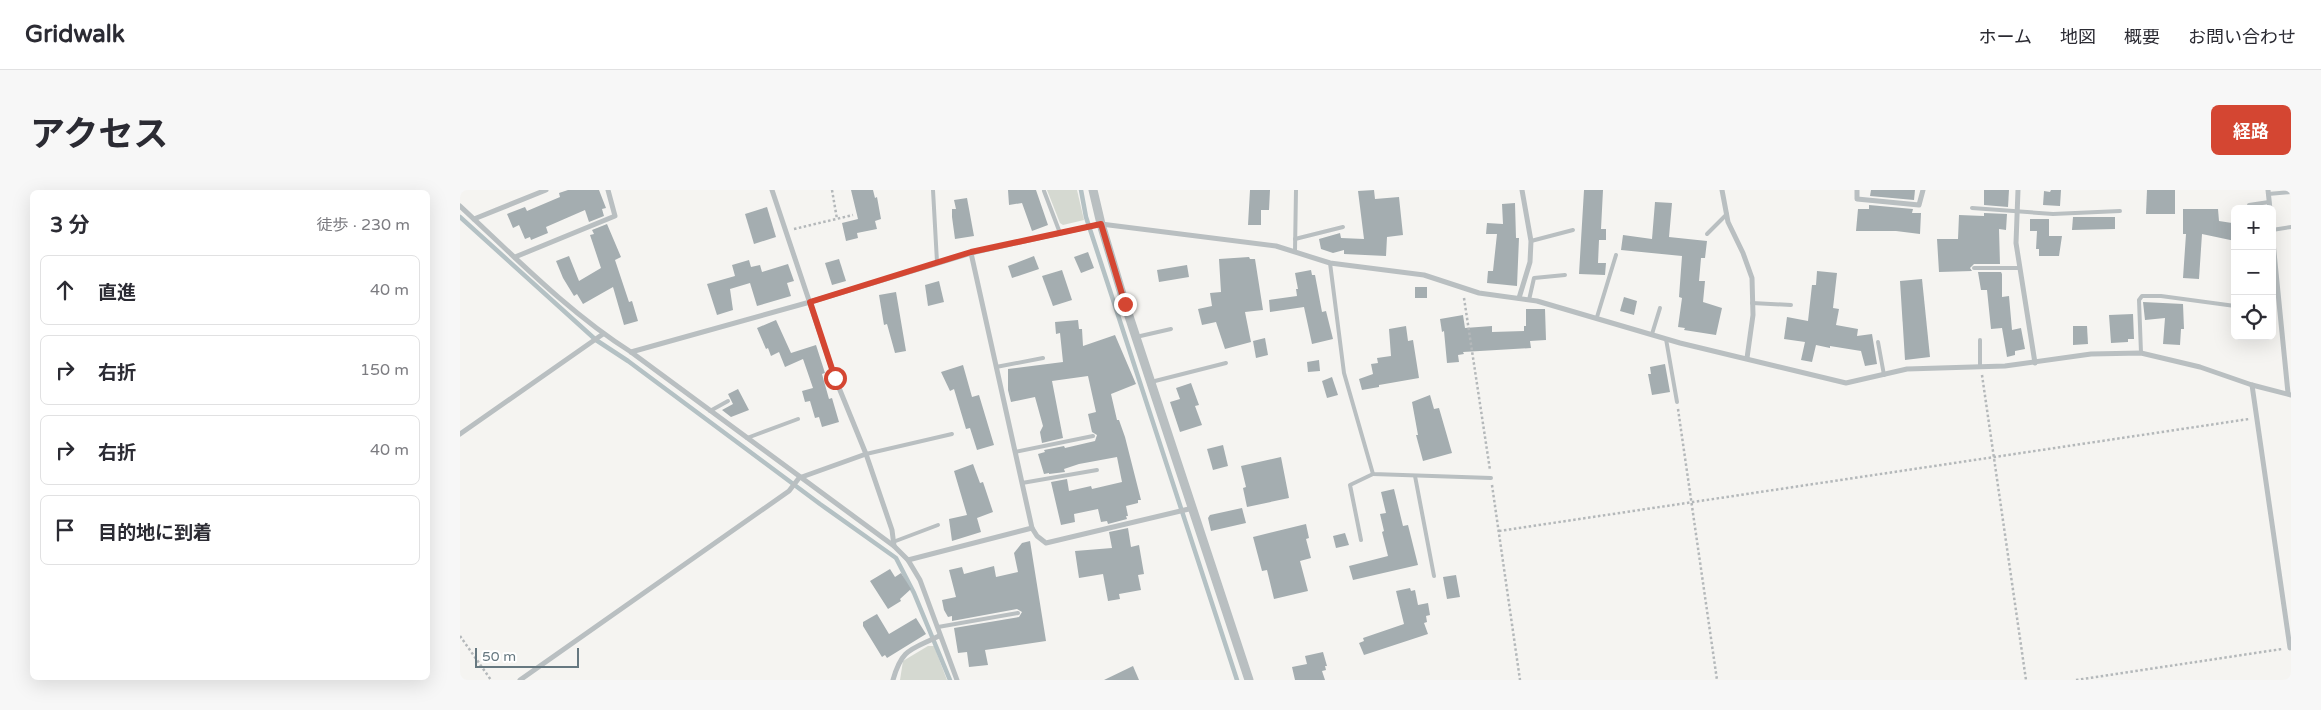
<!DOCTYPE html>
<html lang="ja">
<meta charset="utf-8">
<style>
body{margin:0;font-family:"Varela Round","Noto Sans JP",sans-serif;background:#f7f7f7;color:#2b2b33}
.controls{position:absolute;right:15px;top:15px;display:grid;overflow:hidden;border-radius:8px;box-shadow:0 5px 20px #0002}
.controls button{width:45px;height:45px;display:grid;place-items:center;padding:0;border:0;border-bottom:1px solid #e1e1e2;background:#fff;color:#2b2b33;font:25px sans-serif}
.scale{position:absolute;left:15px;bottom:12px;width:104px;box-sizing:border-box;padding-left:5px;border:2px solid #667880;border-top:0;font-size:14px;line-height:18px;white-space:nowrap;color:#667880;-webkit-text-stroke:4px #fff;paint-order:stroke}
.stop{position:absolute;width:15px;height:15px;margin:-11px;border:4px solid #d44632;border-radius:50%;background:#fff}
.stop.end{background:#d44632;border-color:#fff;box-shadow:0 1px 5px #0008}
.list{margin:0;padding:0;list-style:none}
h2{display:flex;justify-content:space-between;align-items:center;height:65px;margin:0;padding:0 20px;font-size:21px}
h2 small{font-size:16px;font-weight:400;color:#7c7c81}
.list li{display:grid;grid-template-columns:32px 1fr auto;gap:15px;align-items:center;box-sizing:border-box;height:70px;margin:0 10px 10px;padding:0 10px;border:1px solid #e1e1e2;border-radius:8px}
.list b{display:block;font-size:19px;white-space:nowrap}
.list em{font-size:16px;font-style:normal;color:#7c7c81}
.icon{flex:none;width:28px;height:28px;fill:none;stroke:currentColor;stroke-width:2;stroke-linecap:round;stroke-linejoin:round}
.map{position:relative;flex:none;width:1831px;height:490px;overflow:hidden;border-radius:8px}
header{display:flex;align-items:center;gap:30px;box-sizing:border-box;height:70px;padding:0 25px;background:#fff;border-bottom:1px solid #e1e1e2}
header strong{font-size:24px}
nav{display:flex;gap:28px;margin-inline-start:auto;font-size:18px}
.intro{display:flex;align-items:center;justify-content:space-between;box-sizing:border-box;height:120px;padding:0 30px}
h1{margin:0;font-size:35px}
.button{padding:12px 22px;border-radius:8px;background:#d44632;color:#fff;font-size:18px;font-weight:700}
main{display:flex;gap:30px;padding:0 30px}
aside{flex:1;background:#fff;border-radius:8px;box-shadow:0 5px 20px #0002}
.map>svg:first-child{display:block}
.green{fill:#d5d9d1}
.lines{fill:none;stroke-linecap:round;stroke-linejoin:round}
.stream{stroke:#b4c1c4;stroke-width:4.5}
.building{fill:#a4adb0}
.path{stroke:#b4b8ba;stroke-width:2.5;stroke-dasharray:2.5 2.5;stroke-linecap:butt}
.service{stroke:#b9bfc1;stroke-width:4}
.minor{stroke:#b9bfc1;stroke-width:5}
.tertiary{stroke:#b9bfc1;stroke-width:9}
.route{stroke:#d44632;stroke-width:6}
</style>
<header>
<strong>Gridwalk</strong>
<nav><a>ホーム</a><a>地図</a><a>概要</a><a>お問い合わせ</a></nav>
</header>
<div class="intro"><h1>アクセス</h1><a class="button">経路</a></div>
<main>
<aside>
<h2>3 分<small>徒歩 · 230 m</small></h2>
<ul class="list">
<li><svg class="icon" aria-label="ahead" viewBox="0 0 24 24"><path d="M12 20V5M6 11l6-6 6 6"/></svg><div><b>直進</b></div><em>40 m</em></li>
<li><svg class="icon" aria-label="right" viewBox="0 0 24 24"><path d="M7 20v-9h11M14 6l5 5-5 5"/></svg><div><b>右折</b></div><em>150 m</em></li>
<li><svg class="icon" aria-label="right" viewBox="0 0 24 24"><path d="M7 20v-9h11M14 6l5 5-5 5"/></svg><div><b>右折</b></div><em>40 m</em></li>
<li><svg class="icon" aria-label="arrive" viewBox="0 0 24 24"><path d="M6 21V4h12l-3 4 3 4H6"/></svg><div><b>目的地に到着</b></div></li>
</ul>
</aside>
<div class="map">
<svg width="1831" height="490" viewBox="0 0 1831 490">
<rect width="100%" height="100%" fill="#f5f4f1"/>
<!-- green -->
<g class="green">
<polygon points="587,0 617,0 624,30 603,35 600,33"/>
<polygon points="468,456 474,456 487,490 440,490 443,471"/>
</g>
<g class="lines">
<!-- stream -->
<g class="stream">
<polyline points="621,0 626,27 777,490"/>
<polyline points="0,27 136,150 168,171 360,314 436,368 454,403 490,490"/>
</g>
</g>
<!-- building -->
<g class="building">
<polygon points="108,0 139,0 146,18 142,19 144,26 129,32 125,20 86,37 88,43 71,50 70,47 65,49 59,35 53,38 47,24 65,17 67,21 100,7 99,3"/>
<polygon points="391,0 413,0 415,8 417,7 421,29 415,31 417,39 397,43 398,48 386,51 382,33 398,29"/>
<polygon points="548,0 576,0 588,35 572,41 562,13 549,15"/>
<polygon points="790,0 810,0 809,20 801,20 801,35 788,35"/>
<polygon points="914,0 915,9 939,7 943,45 927,47 926,66 884,64 884,60 873,63 861,59 859,49 880,43 881,48 904,49 898,1"/>
<polygon points="1124,0 1143,0 1141,39 1146,39 1146,50 1139,50 1138,73 1146,73 1145,85 1119,84"/>
<polygon points="1411,0 1455,0 1454,10 1410,6"/>
<polygon points="1524,0 1549,0 1548,17 1524,15"/>
<polygon points="1591,0 1601,0 1600,16 1583,15 1584,1 1590,2"/>
<polygon points="1687,0 1715,0 1715,24 1686,24"/>
<polygon points="507,8 514,46 495,49 492,27 492,19 496,19 494,10"/>
<polygon points="1195,12 1212,13 1209,47 1247,51 1245,68 1241,68 1239,91 1245,91 1243,112 1262,118 1256,145 1224,140 1225,138 1218,137 1222,108 1219,107 1222,66 1161,60 1163,45 1192,49"/>
<polygon points="1055,13 1056,48 1059,48 1057,96 1027,93 1028,81 1033,81 1037,44 1026,44 1027,33 1043,34 1042,14"/>
<polygon points="1409,15 1453,19 1452,23 1461,23 1460,44 1436,41 1396,41 1398,19 1409,19"/>
<polygon points="307,17 316,47 294,54 285,24"/>
<polygon points="1723,19 1758,19 1759,31 1772,33 1771,36 1775,36 1775,51 1742,44 1739,89 1723,88 1726,44 1723,44"/>
<polygon points="1524,23 1547,24 1546,40 1539,39 1540,74 1514,74 1510,78 1512,81 1479,82 1477,49 1498,49 1499,25 1524,26"/>
<polygon points="1613,27 1655,27 1655,39 1612,40"/>
<polygon points="1570,29 1589,29 1589,46 1602,46 1599,66 1579,66 1579,59 1576,59 1577,41 1570,41"/>
<polygon points="147,34 161,67 155,70 169,112 172,111 178,131 164,135 153,97 123,114 117,104 114,106 103,88 96,71 109,66 119,91 141,78 130,45 134,44 132,40"/>
<polygon points="628,62 634,78 621,83 614,67"/>
<polygon points="574,66 579,79 552,88 548,76"/>
<polygon points="789,67 790,69 795,69 803,120 785,122 791,152 765,159 756,132 742,135 738,119 752,116 750,103 761,102 759,69"/>
<polygon points="379,69 386,91 372,95 365,73"/>
<polygon points="289,70 291,77 300,75 302,82 328,74 334,91 327,93 331,106 297,116 290,93 270,99 273,120 257,125 247,94 275,86 272,75"/>
<polygon points="727,75 729,87 699,92 697,80"/>
<polygon points="602,80 612,110 593,116 582,86"/>
<polygon points="851,80 852,85 855,85 862,122 866,121 873,149 852,154 844,117 810,122 809,110 837,106 836,99 838,99 835,83"/>
<polygon points="1357,81 1377,83 1373,118 1379,119 1376,135 1398,139 1397,146 1412,144 1417,174 1405,176 1401,161 1370,156 1370,158 1356,155 1352,172 1341,170 1345,152 1324,149 1327,127 1348,131 1352,95 1356,95"/>
<polygon points="1518,82 1541,82 1542,84 1542,107 1549,106 1552,140 1561,138 1565,159 1555,161 1555,165 1547,167 1542,138 1531,139 1527,100 1521,100"/>
<polygon points="1462,89 1470,167 1445,170 1440,91"/>
<polygon points="479,91 484,112 468,116 465,95"/>
<rect x="955" y="97" width="12" height="11"/>
<polygon points="436,102 446,161 435,163 427,134 424,135 419,105"/>
<polygon points="1164,107 1177,111 1174,125 1160,121"/>
<polygon points="1683,112 1723,114 1724,139 1721,139 1720,155 1703,154 1705,128 1685,130"/>
<polygon points="1066,119 1085,119 1086,150 1070,151 1071,158 1003,162 1004,164 998,165 999,172 987,173 984,141 982,142 980,129 1003,125 1005,138 1032,136 1032,142 1064,141 1064,136 1066,136"/>
<polygon points="1673,124 1674,149 1668,149 1668,152 1651,153 1649,125"/>
<polygon points="316,130 331,163 356,155 365,183 362,184 369,209 372,208 379,232 362,237 359,227 355,228 350,211 345,212 342,201 353,198 343,169 325,177 319,162 311,166 308,158 306,159 297,138"/>
<polygon points="618,130 619,139 622,139 623,156 655,145 676,194 651,204 657,230 659,230 665,247 681,310 678,310 678,313 666,316 668,326 666,326 667,329 648,334 647,331 641,332 638,319 614,324 615,332 601,335 591,292 607,289 609,301 631,296 632,299 662,292 657,267 619,274 604,279 605,282 589,284 589,283 584,284 578,264 585,262 584,260 604,256 605,258 635,251 637,245 632,242 628,224 636,222 628,186 592,191 603,248 582,253 580,242 583,236 575,207 551,212 548,200 548,179 603,172 600,143 596,144 595,132"/>
<polygon points="946,136 948,151 953,150 959,188 919,195 919,197 902,200 899,189 913,184 911,174 918,173 917,168 931,166 929,139"/>
<polygon points="1613,136 1627,136 1628,154 1613,155"/>
<polygon points="805,148 808,165 796,168 793,151"/>
<polygon points="859,170 860,181 848,182 847,172"/>
<polygon points="1205,174 1210,202 1192,205 1188,184 1191,184 1190,177"/>
<polygon points="503,175 512,207 519,205 534,255 517,260 510,238 506,239 494,199 490,201 481,182"/>
<polygon points="872,187 878,205 867,208 862,191"/>
<polygon points="731,193 739,215 735,216 742,235 720,242 710,212 720,209 716,198"/>
<polygon points="278,199 289,220 271,227 262,220 273,214 268,204"/>
<polygon points="970,205 974,219 979,218 992,263 963,271 956,245 958,245 952,212"/>
<polygon points="763,255 768,276 753,280 747,259"/>
<polygon points="821,267 829,308 787,317 783,298 786,297 781,276"/>
<polygon points="513,274 520,293 523,292 533,322 517,328 521,342 492,351 489,329 507,325 494,281"/>
<polygon points="934,299 943,336 948,335 958,375 893,390 889,376 928,366 922,342 924,341 920,324 926,323 921,302"/>
<polygon points="782,318 786,333 751,341 748,328 750,325"/>
<polygon points="846,334 849,348 846,349 851,368 840,371 848,401 814,409 807,380 802,381 793,347"/>
<polygon points="668,338 671,357 679,355 684,384 678,385 681,400 659,404 660,409 648,411 643,384 619,388 615,361 652,358 649,342"/>
<polygon points="885,343 889,355 876,358 873,346"/>
<polygon points="570,351 586,451 525,460 528,475 509,477 507,462 498,463 494,438 559,427 562,422 557,419 492,431 492,426 488,427 484,420 482,410 496,407 489,380 502,377 504,384 534,376 536,387 558,382 554,363 562,353"/>
<polygon points="430,379 435,387 441,383 451,399 440,409 441,411 428,419 410,391"/>
<polygon points="996,385 1000,407 987,409 983,387"/>
<polygon points="950,398 951,401 955,400 958,415 968,413 970,425 966,426 967,432 964,433 968,444 904,465 899,453 904,451 903,448 944,434 936,401"/>
<polygon points="417,424 429,444 456,428 466,444 427,468 425,465 422,467 403,436 403,432"/>
<polygon points="863,462 867,476 865,476 866,480 862,481 865,490 835,490 832,477 847,474 845,466"/>
<polygon points="673,476 679,490 644,490"/>
</g>
<g class="lines">
<!-- path -->
<g class="path">
<polyline points="372,0 377,29"/>
<polyline points="334,39 393,25"/>
<polyline points="1004,108 1030,280"/>
<polyline points="1522,185 1566,490"/>
<polyline points="1218,219 1257,490"/>
<polyline points="1032,295 1060,490"/>
<polyline points="1039,341 1789,229"/>
<polyline points="0,446 31,490"/>
<polyline points="1616,490 1822,459"/>
</g>
<!-- service -->
<g class="service">
<polyline points="473,0 477,72"/>
<polyline points="584,1 600,43"/>
<polyline points="1808,4 1831,2"/>
<polyline points="1789,15 1809,12"/>
<polyline points="1512,18 1593,24 1660,21"/>
<polyline points="1812,40 1831,37"/>
<polyline points="1247,44 1267,24"/>
<polyline points="835,49 883,37"/>
<polyline points="1071,51 1113,40"/>
<polyline points="835,61 836,0"/>
<polyline points="870,73 884,183 913,284 1031,288"/>
<polyline points="1514,78 1560,78"/>
<polyline points="1069,110 1074,88 1105,85"/>
<polyline points="1292,113 1331,115"/>
<polyline points="1137,127 1156,65"/>
<polyline points="1192,144 1200,118"/>
<polyline points="676,147 711,139"/>
<polyline points="1206,149 1217,212"/>
<polyline points="1520,150 1520,176"/>
<polyline points="1418,152 1424,185"/>
<polyline points="1681,163 1679,110 1682,106 1701,106 1775,116"/>
<polyline points="536,177 583,168"/>
<polyline points="691,192 766,173"/>
<polyline points="250,221 268,211"/>
<polyline points="287,248 338,229"/>
<polyline points="555,262 633,246"/>
<polyline points="406,264 492,244"/>
<polyline points="955,286 974,386"/>
<polyline points="562,293 637,280"/>
<polyline points="901,350 890,295 913,284"/>
<polyline points="433,352 478,335"/>
<polyline points="478,437 558,423"/>
</g>
<!-- minor -->
<g class="minor">
<polyline points="312,0 375,188 406,264 432,340 434,356"/>
<polyline points="1262,0 1268,32 1283,63 1292,88 1293,125 1287,168"/>
<polyline points="1397,0 1397,9 1459,15 1463,0"/>
<polyline points="1558,0 1556,53 1575,173"/>
<polyline points="1808,0 1810,19"/>
<path d="M0 16C55 67 108 122 171 162L434 356 448 370 460 390 497 490"/>
<polyline points="14,29 86,0"/>
<polyline points="1812,42 1828,203"/>
<polyline points="55,67 155,26 148,0"/>
<polyline points="1059,108 1070,72 1071,51 1062,0"/>
<polyline points="171,162 350,112 511,63 641,34 816,56 870,73 964,85 1019,103 1077,111 1220,153 1386,193 1447,179 1545,176 1631,164 1681,163 1740,177 1792,195 1831,205"/>
<polyline points="1792,195 1830,458"/>
<polyline points="0,244 143,144"/>
<polyline points="572,338 577,346 586,353 733,318"/>
<polyline points="448,370 572,338 511,63"/>
<polyline points="60,490 329,301 339,288 406,264"/>
<path d="M433 490C442 458 451 460 479 446"/>
</g>
<!-- tertiary -->
<polyline class="tertiary" points="633,0 641,34 665,114 789,490"/>
</g>
<g class="lines">
<!-- route -->
<polyline class="route" points="375,188 350,112 511,62 641,34 665,114"/>
</g>
</svg>
<div class="controls">
<button>+</button>
<button>−</button>
<button><svg class="icon" aria-label="locate" viewBox="0 0 24 24"><circle cx="12" cy="12" r="6"/><path d="M12 2v4M12 18v4M2 12h4M18 12h4"/></svg></button>
</div>
<div class="scale">50 m</div>
<div class="stop" style="left:375px;top:188px"></div>
<div class="stop end" style="left:665px;top:114px"></div>
</div>
</main>
